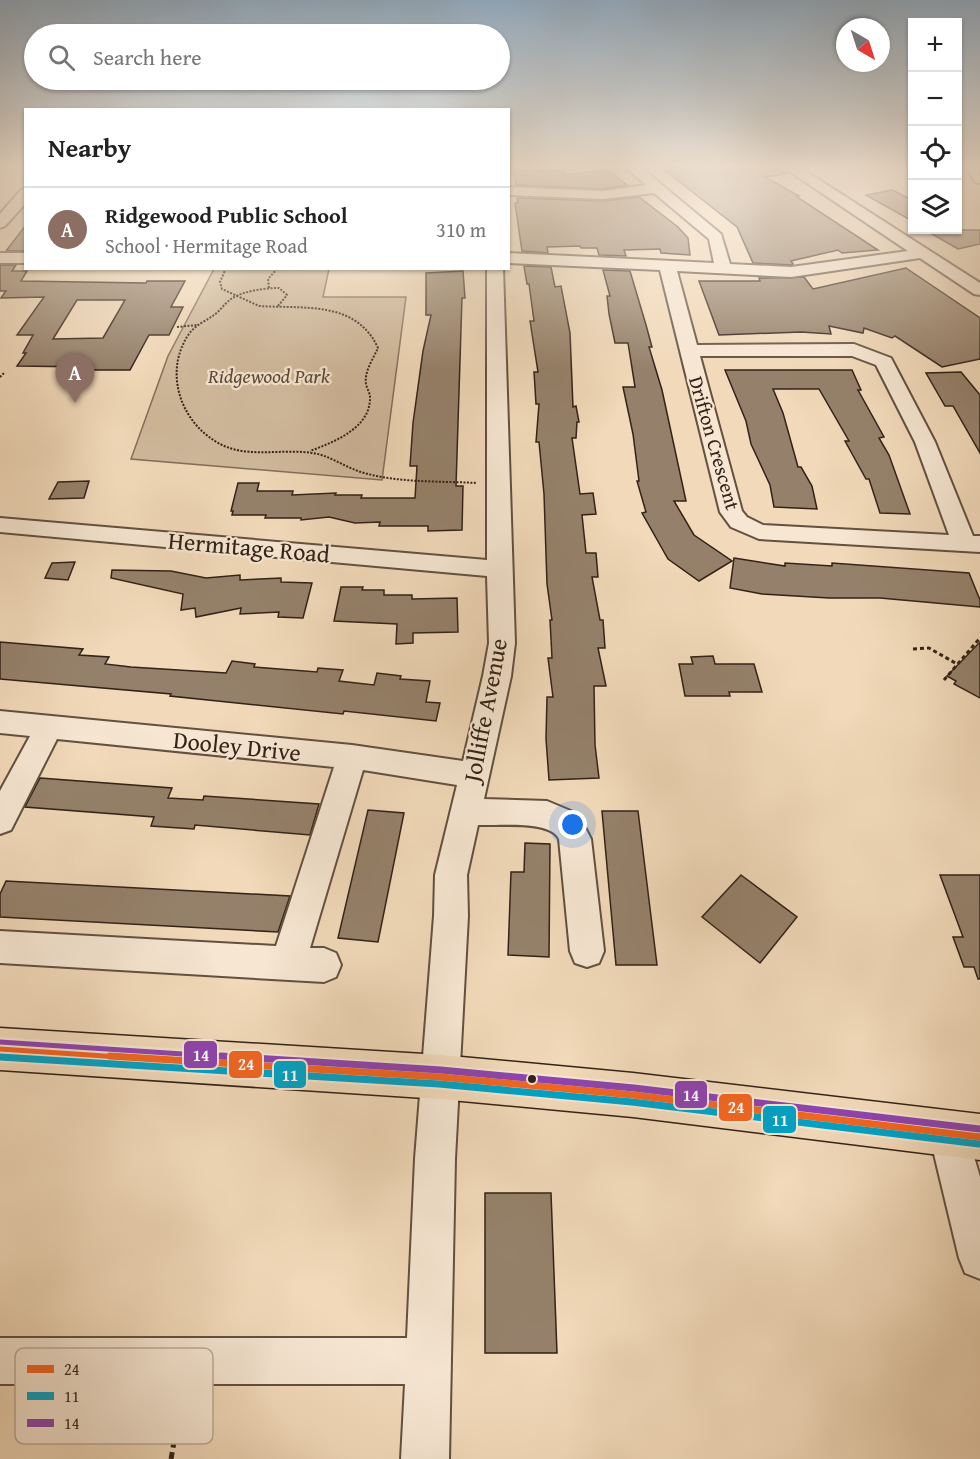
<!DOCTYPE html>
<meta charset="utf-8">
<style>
body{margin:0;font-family:"Gentium Book Plus",serif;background:#f6f6f6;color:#222}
.controls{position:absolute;right:18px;top:18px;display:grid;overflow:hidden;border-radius:0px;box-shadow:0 2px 4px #0004}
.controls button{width:54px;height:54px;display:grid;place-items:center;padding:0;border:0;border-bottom:2px solid #e0e0e0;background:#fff;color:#222;font:30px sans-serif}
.compass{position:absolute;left:836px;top:18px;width:54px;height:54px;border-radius:50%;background:#fff;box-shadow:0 2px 4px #0004;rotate:141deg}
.you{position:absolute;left:573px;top:825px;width:21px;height:21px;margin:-15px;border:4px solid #fff;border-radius:50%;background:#1a73e8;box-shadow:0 0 0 9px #1a73e833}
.badge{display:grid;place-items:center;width:39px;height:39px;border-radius:50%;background:#db2777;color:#fff;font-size:20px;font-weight:700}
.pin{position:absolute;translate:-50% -50px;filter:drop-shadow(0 2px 3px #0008)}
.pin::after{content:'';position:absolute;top:32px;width:21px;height:18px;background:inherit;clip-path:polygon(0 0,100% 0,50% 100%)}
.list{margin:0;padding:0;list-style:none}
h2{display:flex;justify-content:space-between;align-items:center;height:78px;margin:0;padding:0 24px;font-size:26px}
h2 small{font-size:20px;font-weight:400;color:#767676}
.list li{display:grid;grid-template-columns:39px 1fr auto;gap:18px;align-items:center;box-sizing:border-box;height:84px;padding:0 24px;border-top:2px solid #e0e0e0}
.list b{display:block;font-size:22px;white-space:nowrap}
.list p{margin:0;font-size:20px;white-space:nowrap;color:#767676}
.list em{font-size:20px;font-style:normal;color:#767676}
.icon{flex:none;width:33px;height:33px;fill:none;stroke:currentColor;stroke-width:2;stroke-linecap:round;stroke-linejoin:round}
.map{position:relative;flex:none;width:980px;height:1459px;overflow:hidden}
.search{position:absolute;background:#fff;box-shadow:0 2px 4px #0004;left:24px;top:24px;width:486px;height:66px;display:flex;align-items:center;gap:15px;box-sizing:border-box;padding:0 21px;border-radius:33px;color:#767676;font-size:22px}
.panel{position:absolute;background:#fff;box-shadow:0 2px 4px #0004;left:24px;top:108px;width:486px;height:162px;border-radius:0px}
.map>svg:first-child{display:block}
.green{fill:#d1ba9d;stroke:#826e5a;stroke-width:1.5}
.building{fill:#95816b;stroke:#322217;stroke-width:1.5;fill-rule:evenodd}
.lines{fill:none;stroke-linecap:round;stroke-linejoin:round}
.minor-casing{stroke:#625040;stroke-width:4}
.major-casing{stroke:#322217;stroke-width:3}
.path-far2{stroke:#322217;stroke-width:2;stroke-dasharray:2 1.5;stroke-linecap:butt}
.path-far1{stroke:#322217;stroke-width:3;stroke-dasharray:4 3;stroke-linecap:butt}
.path{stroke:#322217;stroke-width:5;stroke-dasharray:7 4.5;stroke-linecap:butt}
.minor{fill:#f6e6d2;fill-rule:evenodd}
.major{fill:#f1d9b9;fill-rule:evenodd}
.bus-1-far1-casing{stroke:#f6e6d2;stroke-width:10}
.bus-1-casing{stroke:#f6e6d2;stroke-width:11}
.bus-2-far1-casing{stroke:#f6e6d2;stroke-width:10}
.bus-2-casing{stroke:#f6e6d2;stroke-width:11}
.bus-3-far1-casing{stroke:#f6e6d2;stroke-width:10}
.bus-3-casing{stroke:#f6e6d2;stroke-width:11}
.bus-1-far1{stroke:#f26522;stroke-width:5}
.bus-1{stroke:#f26522;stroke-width:7}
.bus-2-far1{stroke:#02a2c5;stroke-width:5}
.bus-2{stroke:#02a2c5;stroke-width:7}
.bus-3-far1{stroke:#8e44ad;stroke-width:5}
.bus-3{stroke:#8e44ad;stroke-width:7}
.bus-dot{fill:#322217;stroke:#f6e6d2;stroke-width:2}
.labels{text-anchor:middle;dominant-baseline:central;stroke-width:4.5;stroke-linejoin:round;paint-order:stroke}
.far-park-label{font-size:20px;font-style:italic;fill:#5a4838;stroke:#f6e6d2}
.far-street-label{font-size:20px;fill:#322217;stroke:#f6e6d2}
.street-label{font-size:24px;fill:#322217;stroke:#f6e6d2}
.key{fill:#f6e6d2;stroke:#bbab9a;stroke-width:1.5}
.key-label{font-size:16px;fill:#322217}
.line-badge{stroke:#f6e6d2;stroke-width:2}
.badge-label{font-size:16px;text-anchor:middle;font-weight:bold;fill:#fff}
</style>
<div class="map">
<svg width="980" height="1459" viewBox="0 0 980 1459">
<rect width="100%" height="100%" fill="#f1d9b9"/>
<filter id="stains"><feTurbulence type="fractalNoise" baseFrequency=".00333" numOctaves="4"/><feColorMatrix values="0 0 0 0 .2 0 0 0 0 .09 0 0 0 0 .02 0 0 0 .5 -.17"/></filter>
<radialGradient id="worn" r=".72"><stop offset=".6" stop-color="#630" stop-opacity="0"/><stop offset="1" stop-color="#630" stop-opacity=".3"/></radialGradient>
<!-- green -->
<polygon class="green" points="214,269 329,269 323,297 406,297 382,480 131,459 168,356"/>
<!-- building -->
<g class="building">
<polygon points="658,165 778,165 785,174 765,177 799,196 797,197 878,250 842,253 838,250 791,261 793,264 791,265 753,263 737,227"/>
<polygon points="514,170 563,171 564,175 608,170 627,185 603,189 516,185"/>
<polygon points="892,190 912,200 912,221 866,195"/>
<polygon points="639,197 678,227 688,238 690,255 661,253 660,249 624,250 626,256 599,255 597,248 581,248 580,246 547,247 548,253 522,251 515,203 518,203 517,198 603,201"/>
<polygon points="26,225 26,251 6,251"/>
<polygon points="925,230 980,230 980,244 958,249"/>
<path d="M0 265H16L12 271H27L21 281 146 283 147 281H185L171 307H183L169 335H149L130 370H86L88 367 17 366 26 353H23L33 335H17L44 297 1 298 6 291H0ZM77 300H125L103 338 53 339Z"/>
<polygon points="524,266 551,267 555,287 561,286 570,333 573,407 576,406 579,422 577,422 576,438 572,438 580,494 593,493 596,514 582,515 586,553 596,553 598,577 592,577 600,620 603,620 605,648 598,648 606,686 594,686 595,745 599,778 549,780 546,739 547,697 553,697 548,658 552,658 550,620 552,620 547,584 544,494 539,442 536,442 539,404 536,404 534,372 538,372 530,321 534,321 529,284 527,284"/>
<polygon points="906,268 980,318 980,359 942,367 895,336 892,338 864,328 863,333 829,326 831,334 801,332 719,335 699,281 760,281 759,278 804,277 813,289"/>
<polygon points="603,270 630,271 646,325 652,347 649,347 662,390 686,501 674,501 694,535 732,561 699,581 668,559 642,513 646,512 637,481 639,481 633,434 623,387 635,387 628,343 615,343 609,314 607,296 610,296"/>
<polygon points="463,271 465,298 462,298 456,486 463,486 462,530 428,531 428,526 379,526 380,522 355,523 329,517 301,520 301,518 265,518 266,515 232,515 233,511 231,511 238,483 259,483 257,491 293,491 292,495 336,493 335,495 362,495 361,498 415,498 417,466 410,466 413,423 423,351 431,315 426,315 426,273"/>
<polygon points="725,370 852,370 861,390 858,390 884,437 879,438 889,455 910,514 880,513 869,479 866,479 845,441 849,441 819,389 773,389 783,413 798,467 801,467 812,486 817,509 774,507 770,485 751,444 746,421"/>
<polygon points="961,372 980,395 980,453 953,406 945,406 926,373"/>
<polygon points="89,481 84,498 49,499 58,482"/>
<polygon points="734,558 785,566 785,563 832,566 832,563 969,573 980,600 980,607 880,598 829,598 762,594 730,588"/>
<polygon points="75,562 68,580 45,578 52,563"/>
<polygon points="112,570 171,571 206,578 240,575 240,580 281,578 281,582 312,583 303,618 278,617 279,612 240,614 241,608 196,617 195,608 181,610 183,594 111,578"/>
<polygon points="341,587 363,587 362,590 384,590 384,595 412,595 412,599 457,598 458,632 413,633 413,643 396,644 397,624 334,621"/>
<polygon points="0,642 83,649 79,655 109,657 105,664 131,667 226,673 232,661 255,664 254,667 317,672 318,668 343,670 339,681 374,685 377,673 401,676 400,679 430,681 426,702 440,703 436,721 344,711 343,714 170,696 171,694 0,679"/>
<polygon points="980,642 980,698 954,684 956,681 947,676"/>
<polygon points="713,656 715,664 754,664 762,692 729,692 730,696 685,696 679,664 693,664 691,657"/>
<polygon points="40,778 172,788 168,798 203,800 204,796 319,804 310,835 195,825 194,829 151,826 154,817 25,807"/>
<polygon points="368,810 404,813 378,942 338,938"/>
<polygon points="602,811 638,811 657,965 616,965"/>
<polygon points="525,843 550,844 549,957 508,955 511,872 524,872"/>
<polygon points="741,875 797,917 760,963 702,917"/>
<polygon points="940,875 980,875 980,979 978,979 974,967 964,967 953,937 963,937"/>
<polygon points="6,881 290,896 278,932 0,917 0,894"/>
<polygon points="485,1193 551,1193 557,1353 485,1353"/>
</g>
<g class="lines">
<defs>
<g id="minor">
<path d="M623 165H638L721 234 730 264 791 267 908 251 780 165H796L980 283V295L974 294 920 258 791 277 677 271 697 345 854 344 891 358 935 442 973 536H980V552L759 539 731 527 720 512 660 270 508 263V253L714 263 709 239 654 193 603 199 508 195V187L603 191 646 185ZM700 356H852L876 365 915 442 949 535 763 525 747 517 742 511Z"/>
<polygon points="965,165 979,165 980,183 975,182"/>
<polygon points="26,189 26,203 5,226 0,228 0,214 21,190"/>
<rect x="0" y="253" width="26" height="10"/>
<path d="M487 268H503L515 643 511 676 484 799 547 801 578 814 591 839 604 951 599 963 587 967 575 963 570 951 559 839C550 820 498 826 478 825L467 875 468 916 455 1159 449 1459H401L405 1384H0V1338H407L415 1159 434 916 435 875 457 785 363 770 310 948H324L336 953 341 965 336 977 324 982 0 963V931L276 946 334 767 57 739 11 830 0 834V791L30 736 0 733V711L352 745 463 761 483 676 489 643 487 576 0 532V518L487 560Z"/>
<polygon points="949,1113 963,1119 980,1177 980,1279 965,1273 959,1258 929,1133 935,1119"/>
</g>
<polygon id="major" points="0,1028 440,1055 633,1073 980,1114 980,1160 633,1117 440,1099 0,1070"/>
</defs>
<!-- minor casing -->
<use href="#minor" class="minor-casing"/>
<!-- major casing -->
<use href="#major" class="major-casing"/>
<!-- path-far2 -->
<g class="path-far2">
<path d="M226 268 220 282 222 289 259 306C304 309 356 300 378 348 373 359 364 372 366 384 367 389 370 393 370 397 371 428 334 442 310 451"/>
<polyline points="269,288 268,279 278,268"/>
<path d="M278 306 287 295 279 288C264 288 243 291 231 299 224 304 220 311 214 315 206 321 195 325 189 334 164 370 179 419 215 441 244 460 280 448 313 453 331 456 346 468 364 473 400 483 440 481 477 483"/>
<polyline points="177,327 197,325"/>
<polyline points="0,377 5,372"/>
</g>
<!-- path-far1 -->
<g class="path-far1">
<polyline points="913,649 929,648 957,664"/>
<polyline points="944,680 980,638"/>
</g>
<!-- path -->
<polyline class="path" points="171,1459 183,1391"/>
<!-- minor -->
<use href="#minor" class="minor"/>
<!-- major -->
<use href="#major" class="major"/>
<defs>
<polyline id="bus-1-far1" points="0,1049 134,1058"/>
<polyline id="bus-1" points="110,1056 440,1077 633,1095 980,1137"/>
<polyline id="bus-2-far1" points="0,1057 8,1058"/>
<polyline id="bus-2" points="0,1057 439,1084 632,1102 979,1144"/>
<polyline id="bus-3-far1" points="0,1042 244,1058"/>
<polyline id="bus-3" points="221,1056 441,1070 634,1088 980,1129"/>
</defs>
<!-- bus-1-far1 casing -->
<use href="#bus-1-far1" class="bus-1-far1-casing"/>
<!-- bus-1 casing -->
<use href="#bus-1" class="bus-1-casing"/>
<!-- bus-2-far1 casing -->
<use href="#bus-2-far1" class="bus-2-far1-casing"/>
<!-- bus-2 casing -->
<use href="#bus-2" class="bus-2-casing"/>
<!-- bus-3-far1 casing -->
<use href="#bus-3-far1" class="bus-3-far1-casing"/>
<!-- bus-3 casing -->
<use href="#bus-3" class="bus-3-casing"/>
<!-- bus-1-far1 -->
<use href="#bus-1-far1" class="bus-1-far1"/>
<!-- bus-1 -->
<use href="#bus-1" class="bus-1"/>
<!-- bus-2-far1 -->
<use href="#bus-2-far1" class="bus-2-far1"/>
<!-- bus-2 -->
<use href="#bus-2" class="bus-2"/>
<!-- bus-3-far1 -->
<use href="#bus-3-far1" class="bus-3-far1"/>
<!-- bus-3 -->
<use href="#bus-3" class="bus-3"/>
</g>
<!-- sky -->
<linearGradient id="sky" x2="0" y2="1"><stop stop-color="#91aabf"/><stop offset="0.45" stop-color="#f9eee0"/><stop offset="1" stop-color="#f9eee0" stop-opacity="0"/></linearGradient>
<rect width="980" height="369" fill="url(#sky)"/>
<!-- markers -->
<circle class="bus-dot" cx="532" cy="1079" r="5"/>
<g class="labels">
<!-- far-park labels -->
<g class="far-park-label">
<text x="269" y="375">Ridgewood Park</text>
</g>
<!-- far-street labels -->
<g class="far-street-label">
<text transform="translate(715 443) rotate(74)">Drifton Crescent</text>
</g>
<!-- street labels -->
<g class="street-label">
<text transform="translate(249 547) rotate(5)">Hermitage Road</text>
<text transform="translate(485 710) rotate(-79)">Jolliffe Avenue</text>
<text transform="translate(237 746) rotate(6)">Dooley Drive</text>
</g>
</g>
<!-- legend -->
<rect x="15" y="1348" width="198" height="96" rx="9" class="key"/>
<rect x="27" y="1365" width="27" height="8" fill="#f26522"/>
<rect x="27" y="1392" width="27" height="8" fill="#02a2c5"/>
<rect x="27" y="1419" width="27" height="8" fill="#8e44ad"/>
<g class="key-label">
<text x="64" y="1375">24</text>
<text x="64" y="1402">11</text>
<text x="64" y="1429">14</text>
</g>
<g class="line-badge">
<rect x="183" y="1040" width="35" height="29" rx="6" fill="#8e44ad"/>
<rect x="228" y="1050" width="35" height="29" rx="6" fill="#f26522"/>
<rect x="273" y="1060" width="34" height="29" rx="6" fill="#02a2c5"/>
<rect x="674" y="1080" width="34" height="29" rx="6" fill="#8e44ad"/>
<rect x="718" y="1093" width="35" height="29" rx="6" fill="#f26522"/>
<rect x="762" y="1105" width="35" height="29" rx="6" fill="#02a2c5"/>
</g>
<g class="badge-label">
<text x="201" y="1061">14</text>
<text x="246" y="1070">24</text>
<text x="290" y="1081">11</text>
<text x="691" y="1101">14</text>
<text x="736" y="1113">24</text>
<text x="780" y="1126">11</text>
</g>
<rect width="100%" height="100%" filter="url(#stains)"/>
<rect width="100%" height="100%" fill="url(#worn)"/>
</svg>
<div class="controls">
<button>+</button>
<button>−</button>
<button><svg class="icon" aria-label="locate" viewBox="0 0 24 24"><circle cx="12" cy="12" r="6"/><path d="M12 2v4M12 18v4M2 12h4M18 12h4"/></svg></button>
<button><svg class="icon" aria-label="layers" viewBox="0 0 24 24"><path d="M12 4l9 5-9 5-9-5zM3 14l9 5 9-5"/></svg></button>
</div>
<svg class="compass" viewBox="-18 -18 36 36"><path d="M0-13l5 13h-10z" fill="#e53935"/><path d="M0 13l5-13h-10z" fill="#767676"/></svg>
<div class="you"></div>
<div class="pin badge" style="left:75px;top:403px;background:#8d6e63">A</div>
<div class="search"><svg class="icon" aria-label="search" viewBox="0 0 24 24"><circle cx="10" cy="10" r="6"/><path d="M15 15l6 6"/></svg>Search here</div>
<section class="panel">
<h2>Nearby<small></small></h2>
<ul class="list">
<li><span class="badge" style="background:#8d6e63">A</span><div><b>Ridgewood Public School</b><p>School · Hermitage Road</p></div><em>310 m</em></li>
</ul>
</section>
</div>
